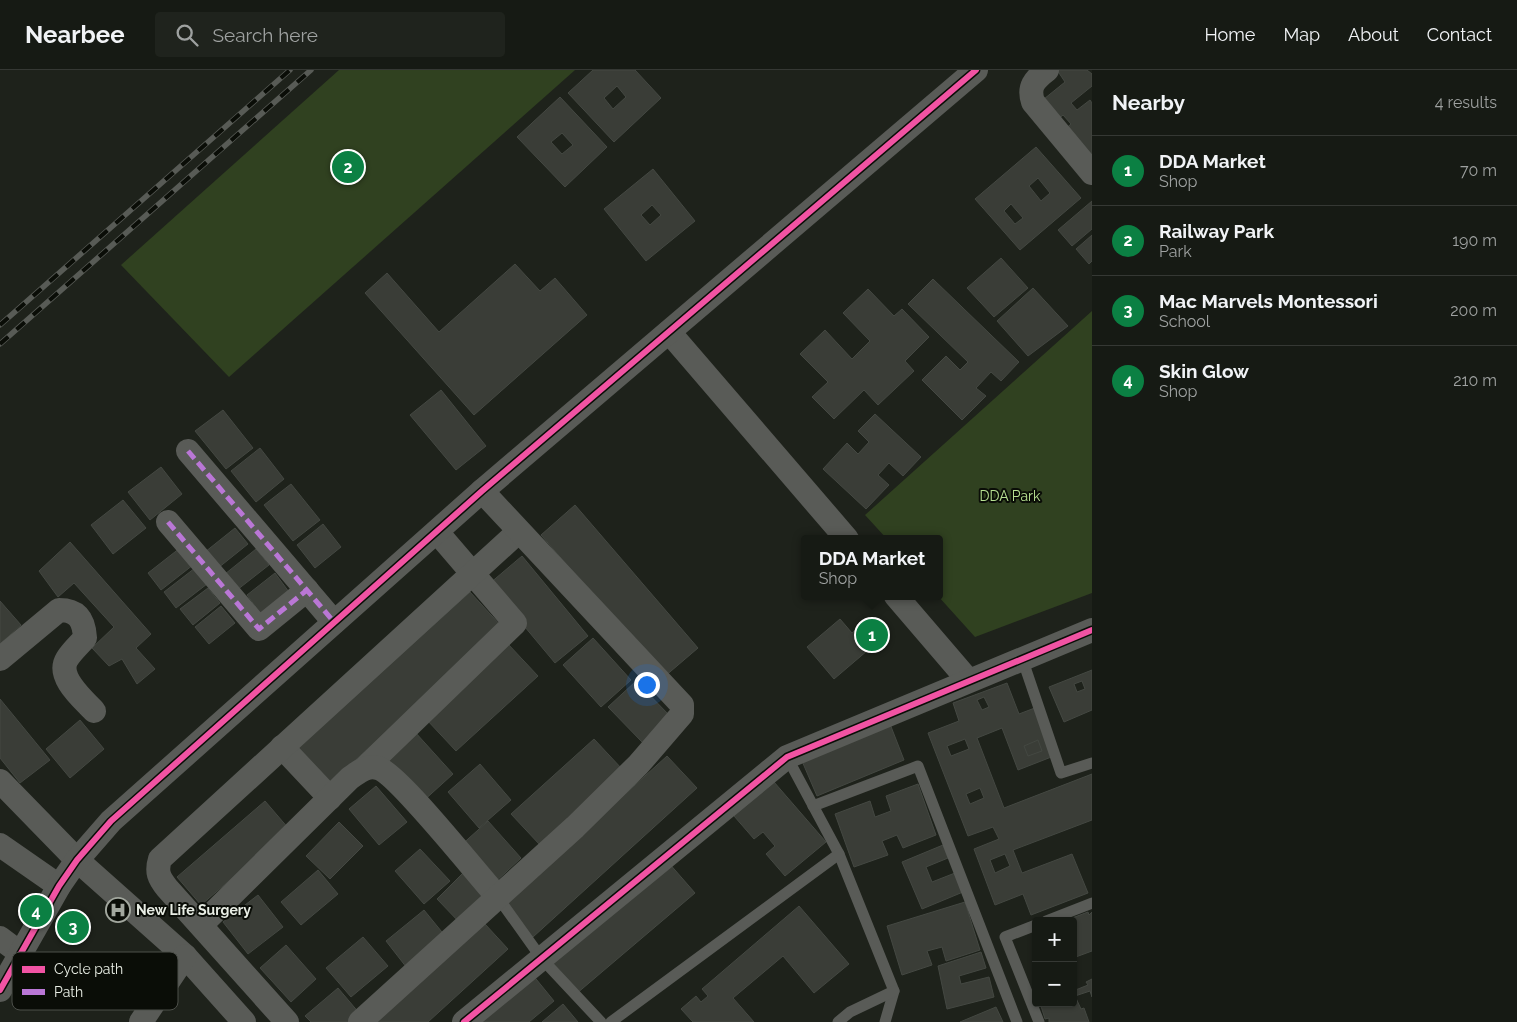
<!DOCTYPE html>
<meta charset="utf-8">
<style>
body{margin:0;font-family:Raleway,sans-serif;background:#1f231d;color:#f1f3f6}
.controls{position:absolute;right:15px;bottom:15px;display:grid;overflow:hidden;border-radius:5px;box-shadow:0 1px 4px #0004}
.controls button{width:45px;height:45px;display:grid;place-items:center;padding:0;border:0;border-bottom:1px solid #353834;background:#161a14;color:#f1f3f6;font:25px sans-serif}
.you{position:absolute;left:646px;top:614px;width:18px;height:18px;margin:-12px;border:4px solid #fff;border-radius:50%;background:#1a73e8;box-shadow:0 0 0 8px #1a73e833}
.badge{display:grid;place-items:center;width:32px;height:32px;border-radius:50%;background:#0b8043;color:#fff;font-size:16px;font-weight:700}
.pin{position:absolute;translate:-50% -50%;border:2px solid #fff;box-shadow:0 1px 5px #0006}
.popup{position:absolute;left:801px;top:465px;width:142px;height:65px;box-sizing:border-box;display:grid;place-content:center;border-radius:5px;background:#161a14;filter:drop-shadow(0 1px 4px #0005);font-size:16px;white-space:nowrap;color:#9ea1a0}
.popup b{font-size:19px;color:#f1f3f6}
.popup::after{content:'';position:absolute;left:50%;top:100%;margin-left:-10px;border:10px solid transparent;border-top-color:#161a14}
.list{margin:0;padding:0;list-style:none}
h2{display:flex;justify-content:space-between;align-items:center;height:65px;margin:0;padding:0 20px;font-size:21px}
h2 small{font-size:16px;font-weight:400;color:#9ea1a0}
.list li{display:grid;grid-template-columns:32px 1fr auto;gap:15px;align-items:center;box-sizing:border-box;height:70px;padding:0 20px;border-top:1px solid #353834}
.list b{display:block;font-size:19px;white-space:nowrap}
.list p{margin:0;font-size:16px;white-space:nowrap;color:#9ea1a0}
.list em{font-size:16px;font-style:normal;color:#9ea1a0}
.icon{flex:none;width:28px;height:28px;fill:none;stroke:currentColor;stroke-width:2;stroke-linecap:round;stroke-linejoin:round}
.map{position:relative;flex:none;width:1092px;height:952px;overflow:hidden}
header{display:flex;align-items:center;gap:30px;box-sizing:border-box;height:70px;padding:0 25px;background:#161a14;border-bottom:1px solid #353834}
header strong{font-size:24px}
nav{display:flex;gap:28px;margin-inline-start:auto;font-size:18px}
.search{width:350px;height:45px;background:#1f231d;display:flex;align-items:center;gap:12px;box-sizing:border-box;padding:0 18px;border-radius:5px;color:#9ea1a0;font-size:19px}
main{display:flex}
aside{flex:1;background:#161a14}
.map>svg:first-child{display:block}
.green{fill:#304120}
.building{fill:#3a3d37;stroke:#444842;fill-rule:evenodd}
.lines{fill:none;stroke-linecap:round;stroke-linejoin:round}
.lane{stroke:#595b57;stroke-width:11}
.street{stroke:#595b57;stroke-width:24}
.rail-casing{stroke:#585b56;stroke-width:5.5}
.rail{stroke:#0a0d07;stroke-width:4;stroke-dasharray:11;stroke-linecap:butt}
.quiet{stroke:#ba77d6;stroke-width:5;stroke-dasharray:10 5;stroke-linecap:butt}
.cycleway-casing{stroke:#0a0d07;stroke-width:9}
.cycleway{stroke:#f153a3;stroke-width:6}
.labels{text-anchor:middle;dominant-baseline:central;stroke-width:4;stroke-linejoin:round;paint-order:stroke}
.park-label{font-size:14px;fill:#b7e192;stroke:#0a0d07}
.poi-label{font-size:14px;font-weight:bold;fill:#e9eee5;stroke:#0a0d07;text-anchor:start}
.key{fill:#0a0d07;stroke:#4d504a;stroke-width:1}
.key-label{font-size:14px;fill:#e9eee5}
</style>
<header>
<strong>Nearbee</strong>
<div class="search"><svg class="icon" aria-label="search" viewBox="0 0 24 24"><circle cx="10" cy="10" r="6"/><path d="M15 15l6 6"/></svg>Search here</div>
<nav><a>Home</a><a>Map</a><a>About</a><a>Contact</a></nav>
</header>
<main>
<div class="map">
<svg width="1092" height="952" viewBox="0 0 1092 952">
<rect width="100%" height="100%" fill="#1e221b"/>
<!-- green -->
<g class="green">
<polygon points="339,0 575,0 229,307 121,195"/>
<polygon points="1092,241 1092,523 975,567 938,526 940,469 887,469 865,445"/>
</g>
<!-- building -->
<g class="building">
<path d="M593 0H635L661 28 614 72 568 23ZM617 16 626 27 613 39 604 28Z"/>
<polygon points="1057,0 1087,0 1092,4 1092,16 1071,33 1077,40 1090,30 1092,33 1092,87 1063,61 1071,54 1063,45 1055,52 1039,33 1065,12"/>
<path d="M560 27 607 77 565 117 517 67ZM562 63 573 75 562 84 551 72Z"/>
<path d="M1036 77 1081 128 1020 180 975 129ZM1038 108 1050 123 1041 131 1029 116ZM1011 134 1023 148 1015 154 1004 141Z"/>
<path d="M653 99 695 151 646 191 604 139ZM652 135 661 145 650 155 641 145Z"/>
<polygon points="1092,131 1092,159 1072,176 1058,160"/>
<polygon points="1092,165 1092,191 1089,194 1076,179"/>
<polygon points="1001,188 1028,218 994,247 967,218"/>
<polygon points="515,194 540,221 555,208 587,245 474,345 365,223 387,203 439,262"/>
<polygon points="933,209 1019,292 1001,311 991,302 976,318 986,326 962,350 922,310 946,286 960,300 968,292 908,234"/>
<polygon points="1033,218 1068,256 1028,286 997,251"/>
<polygon points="868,219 894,246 902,239 929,267 905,291 914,301 878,335 864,320 834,349 812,327 828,312 800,284 825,260 852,289 870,271 843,243"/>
<polygon points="441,320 486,376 456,400 410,345"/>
<polygon points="223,340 253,378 226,399 195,361"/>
<polygon points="875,344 921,387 903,406 889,393 878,405 889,415 866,439 823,399 847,373 858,384 869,372 858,361"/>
<polygon points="260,378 284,409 256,432 231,401"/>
<polygon points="161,397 182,424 150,450 128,422"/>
<polygon points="291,414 320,450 293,471 264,435"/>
<polygon points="123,430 146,458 113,484 91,455"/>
<polygon points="575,435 698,578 664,607 541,465"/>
<polygon points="323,454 341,477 315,498 297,475"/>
<polygon points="235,458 248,474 218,498 205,482"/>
<polygon points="70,472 151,564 136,578 155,599 137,614 122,589 109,596 92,578 114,557 74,513 58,527 39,501"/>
<polygon points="180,478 193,495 161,520 148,503"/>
<polygon points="256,479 269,495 237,520 225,504"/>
<polygon points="522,486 588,566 555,593 489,514"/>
<polygon points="195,498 207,514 176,538 164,522"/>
<polygon points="275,503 289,522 261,544 247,525"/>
<polygon points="208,518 220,533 193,555 180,539"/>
<polygon points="470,522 502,557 329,714 297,679"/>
<polygon points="0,531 21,555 0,574"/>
<polygon points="221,536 235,553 209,574 195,557"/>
<polygon points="840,549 852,563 866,551 881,569 834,609 807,577"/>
<polygon points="593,568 631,610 601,637 563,595"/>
<polygon points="508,574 538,606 456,681 426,649"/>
<path d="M1092 600V640L1064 652 1049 617ZM1082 611 1085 619 1077 622 1074 614Z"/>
<polygon points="636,611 671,647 643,673 608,637"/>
<path d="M1007 613 1019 644 1040 636 1059 684 1018 700 1002 658 977 668 1004 738 1092 704V750L1013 780 1022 803 1072 784 1088 823 1031 845 1023 824 995 835 974 779 999 769 993 757 968 766 928 663 959 651 953 633ZM984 627 989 637 982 640 977 630ZM965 669 969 679 951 686 947 676ZM980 718 984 728 970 734 966 724ZM1005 784 1010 796 995 803 990 790Z"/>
<polygon points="0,629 50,690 20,713 0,688"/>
<polygon points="80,650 104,679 70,708 46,679"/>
<polygon points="890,654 904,690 817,726 802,691"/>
<polygon points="415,662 453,704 421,733 383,691"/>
<polygon points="594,669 623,700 540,775 511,744"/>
<polygon points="1038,670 1042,681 1028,686 1024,676"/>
<polygon points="667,686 697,718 533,867 504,834"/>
<polygon points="480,694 511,730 479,758 448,722"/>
<polygon points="774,712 826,772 785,806 766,784 775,776 763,762 754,769 734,746"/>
<polygon points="918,714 936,765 903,778 897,765 882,771 888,785 854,797 835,744 870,731 875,747 891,741 886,726"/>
<polygon points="376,716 407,752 379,775 349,739"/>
<polygon points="265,731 289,759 201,835 177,807"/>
<polygon points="488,751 521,788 492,815 458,778"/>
<polygon points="339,752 363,776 330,809 306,786"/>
<polygon points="943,775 948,788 926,797 932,812 955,803 963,822 922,839 902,792"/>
<polygon points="420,779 450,811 424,834 395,801"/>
<polygon points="668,792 695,823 576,924 549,893"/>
<polygon points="318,800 338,824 301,855 281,832"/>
<polygon points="466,800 487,829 461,854 437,829"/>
<polygon points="258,825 283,857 248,884 223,852"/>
<polygon points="965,832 980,880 946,891 942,877 927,881 932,895 902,905 887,856"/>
<polygon points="799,836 849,894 814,923 783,886 733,928 754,952 693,952 681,939 696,926 701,932 708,926 702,919"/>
<polygon points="424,840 446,867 407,898 386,871"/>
<polygon points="1088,842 1089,845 1092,842 1092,881 1073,888 1073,851 1067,850"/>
<polygon points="485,854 508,879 428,952 376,952"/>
<polygon points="363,867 388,896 351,927 326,898"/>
<polygon points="286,875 316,909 291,932 260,898"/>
<polygon points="981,882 986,898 959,906 961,914 989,907 994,927 947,939 938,896"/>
<polygon points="532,904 554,931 529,952 473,952"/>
<polygon points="1092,909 1092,927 1090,921 1075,926 1081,939 1084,938 1089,952 1049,952 1049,948 1045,949 1040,933 1073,933 1073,921 1088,915 1086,912"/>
<polygon points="338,918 360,944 350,952 311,952 305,946"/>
<polygon points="563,934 578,952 542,952"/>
<polygon points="996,937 1003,952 960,952"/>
</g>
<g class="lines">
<!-- lane -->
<g class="lane">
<polyline points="1022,588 1061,703 1092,693"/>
<polyline points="787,687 839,784 894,921 885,952"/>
<polyline points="813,736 918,696 1017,952"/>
<polyline points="497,826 542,889 601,952"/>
<polyline points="1046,851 1092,833"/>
<polyline points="1036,855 1005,867 1039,952"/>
<polyline points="611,952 839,784"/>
<polyline points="838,952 850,942 894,921"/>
</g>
<!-- street -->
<g class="street">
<path d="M1047 0C1034 10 1028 17 1033 32L1092 103"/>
<polyline points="669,262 847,469"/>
<polyline points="188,381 334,552"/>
<polyline points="168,452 259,559 307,520"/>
<polyline points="896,526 968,610"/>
<path d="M0 589 59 540C78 540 84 550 85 568 79 575 72 581 67 589 56 607 83 629 94 641"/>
<polyline points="282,677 330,728"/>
<polyline points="365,698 515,553 437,462"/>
<polyline points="0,711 77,790 185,886 244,952"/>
<polyline points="0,775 59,816"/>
<path d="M201 855 350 708C359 702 366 695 378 698 398 704 477 804 497 826"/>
<polyline points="0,868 20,883"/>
<polyline points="0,920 59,816 77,790 111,751 482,421 976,0"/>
<polyline points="141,952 185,886"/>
<path d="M287 952 167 818C159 808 156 802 160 789L518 462"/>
<polyline points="360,952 575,757 638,695 682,644 682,635 482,421"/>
<polyline points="464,952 787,687 1092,560"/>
</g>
<defs>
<g id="rail">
<polyline points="0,255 290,0"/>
<polyline points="0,274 311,0"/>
</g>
</defs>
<!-- rail casing -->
<use href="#rail" class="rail-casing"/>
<!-- rail -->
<use href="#rail" class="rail"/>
<!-- quiet -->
<g class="quiet">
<polyline points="188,381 334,552"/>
<polyline points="168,452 259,559 307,520"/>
</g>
<defs>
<g id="cycleway">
<polyline points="0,920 59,816 77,790 111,751 482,421 976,0"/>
<polyline points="464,952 787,687 1092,560"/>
</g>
</defs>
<!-- cycleway casing -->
<use href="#cycleway" class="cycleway-casing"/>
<!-- cycleway -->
<use href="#cycleway" class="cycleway"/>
</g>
<!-- icons -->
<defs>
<symbol id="hospital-ring" viewBox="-11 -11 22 22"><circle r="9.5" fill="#0a0d07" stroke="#a2a79e" stroke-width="1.5"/><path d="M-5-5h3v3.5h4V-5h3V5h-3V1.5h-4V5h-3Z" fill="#a2a79e"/></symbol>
</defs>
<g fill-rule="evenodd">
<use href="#hospital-ring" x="104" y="826" width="28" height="28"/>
</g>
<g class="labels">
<!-- park labels -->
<g class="park-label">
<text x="1010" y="426">DDA Park</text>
</g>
<!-- poi labels -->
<g class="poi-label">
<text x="136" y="840">New Life Surgery</text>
</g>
</g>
<!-- legend -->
<rect x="12" y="882" width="166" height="58" rx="8" class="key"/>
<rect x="22" y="896" width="23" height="7" fill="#f153a3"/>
<rect x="22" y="919" width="23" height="6" fill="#ba77d6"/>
<g class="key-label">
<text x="54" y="904">Cycle path</text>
<text x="54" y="927">Path</text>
</g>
</svg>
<div class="controls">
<button>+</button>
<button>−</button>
</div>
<div class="you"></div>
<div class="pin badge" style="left:872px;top:565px">1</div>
<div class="popup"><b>DDA Market</b>Shop</div>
<div class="pin badge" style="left:348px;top:97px">2</div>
<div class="pin badge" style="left:73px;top:857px">3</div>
<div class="pin badge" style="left:36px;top:841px">4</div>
</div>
<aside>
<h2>Nearby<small>4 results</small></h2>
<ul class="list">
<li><span class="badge">1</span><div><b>DDA Market</b><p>Shop</p></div><em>70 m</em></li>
<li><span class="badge">2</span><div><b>Railway Park</b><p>Park</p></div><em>190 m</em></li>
<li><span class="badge">3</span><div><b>Mac Marvels Montessori</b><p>School</p></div><em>200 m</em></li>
<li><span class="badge">4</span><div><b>Skin Glow</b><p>Shop</p></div><em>210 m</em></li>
</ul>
</aside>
</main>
